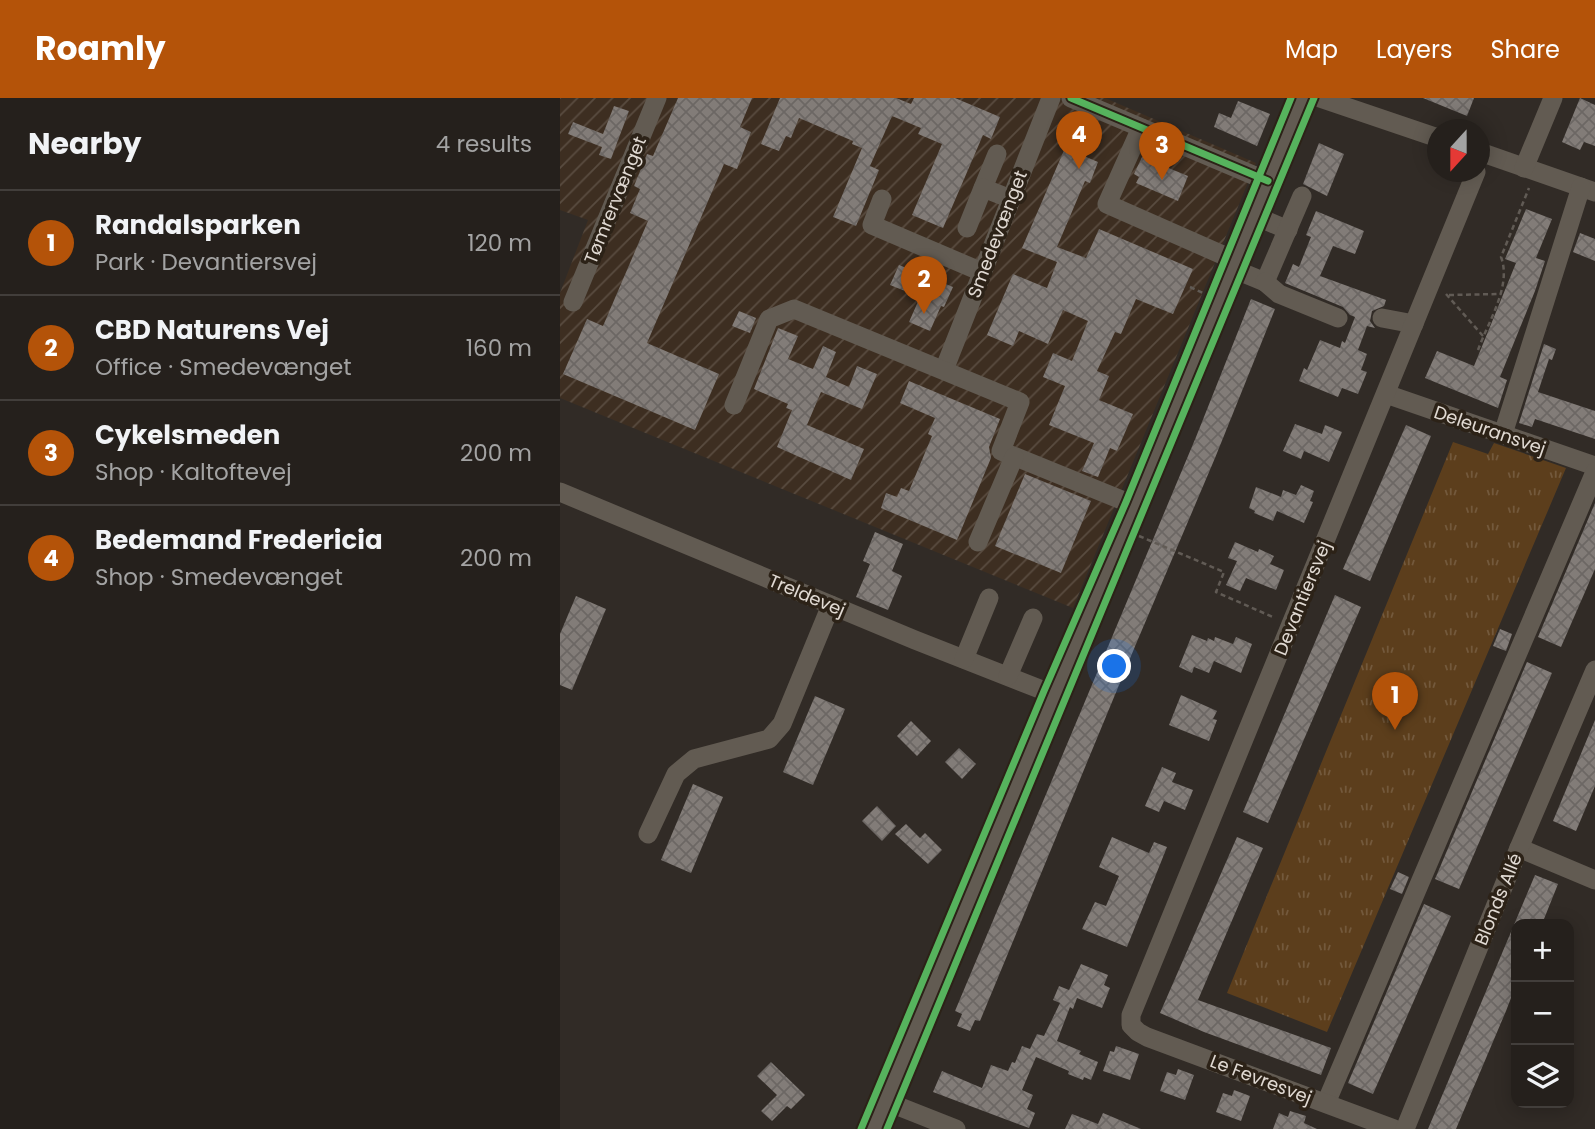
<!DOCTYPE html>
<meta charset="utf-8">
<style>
body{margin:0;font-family:Poppins,sans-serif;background:#2d2825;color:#f1f3f6}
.controls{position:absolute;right:21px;bottom:21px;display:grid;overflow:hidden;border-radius:14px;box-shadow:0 4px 18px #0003}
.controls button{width:63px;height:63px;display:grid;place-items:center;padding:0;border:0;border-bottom:2px solid #423e3b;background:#25201c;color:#f1f3f6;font:35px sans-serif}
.compass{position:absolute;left:867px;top:21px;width:63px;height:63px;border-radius:50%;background:#25201c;box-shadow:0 4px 18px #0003;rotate:201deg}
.you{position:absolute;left:555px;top:569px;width:24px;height:24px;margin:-18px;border:5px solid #fff;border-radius:50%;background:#1a73e8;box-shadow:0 0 0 10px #1a73e833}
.badge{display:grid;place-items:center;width:46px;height:46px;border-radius:50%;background:#b45309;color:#fff;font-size:23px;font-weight:700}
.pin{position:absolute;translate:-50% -58px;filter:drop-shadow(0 2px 4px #0008)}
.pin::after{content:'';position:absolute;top:37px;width:24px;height:21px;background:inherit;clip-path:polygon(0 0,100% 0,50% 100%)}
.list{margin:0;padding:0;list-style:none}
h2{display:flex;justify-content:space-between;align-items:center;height:91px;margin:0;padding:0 28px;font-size:30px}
h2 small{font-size:23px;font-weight:400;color:#a3a3a3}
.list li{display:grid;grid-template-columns:46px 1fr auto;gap:21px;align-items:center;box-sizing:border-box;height:105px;padding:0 28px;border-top:2px solid #423e3b}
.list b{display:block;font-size:26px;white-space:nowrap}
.list p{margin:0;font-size:23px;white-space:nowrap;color:#a3a3a3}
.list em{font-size:23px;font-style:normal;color:#a3a3a3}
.icon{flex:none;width:38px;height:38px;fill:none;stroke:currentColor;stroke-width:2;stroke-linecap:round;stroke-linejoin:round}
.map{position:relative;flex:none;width:1035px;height:1031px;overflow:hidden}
header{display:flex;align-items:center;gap:42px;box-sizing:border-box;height:98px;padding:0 35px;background:#b45309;color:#fff}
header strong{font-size:33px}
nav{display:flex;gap:38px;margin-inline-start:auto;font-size:24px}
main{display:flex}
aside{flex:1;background:#25201c}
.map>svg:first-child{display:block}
.industrial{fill:url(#industrial-furrows)}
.park{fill:url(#park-tufts)}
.building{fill:url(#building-cross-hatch)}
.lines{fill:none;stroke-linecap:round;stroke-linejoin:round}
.path{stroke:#615b55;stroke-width:2.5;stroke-dasharray:5 3.5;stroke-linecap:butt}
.minor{stroke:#625b52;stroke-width:19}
.cycleway-casing{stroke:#2c2217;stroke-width:11}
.cycleway{stroke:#56b35d;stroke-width:7}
.labels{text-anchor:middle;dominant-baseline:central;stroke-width:7;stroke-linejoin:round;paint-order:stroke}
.street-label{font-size:18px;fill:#e1dad3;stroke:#2c2217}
</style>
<header>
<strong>Roamly</strong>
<nav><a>Map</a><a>Layers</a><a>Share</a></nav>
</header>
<main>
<aside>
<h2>Nearby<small>4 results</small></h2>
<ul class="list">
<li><span class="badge">1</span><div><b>Randalsparken</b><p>Park · Devantiersvej</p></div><em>120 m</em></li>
<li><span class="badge">2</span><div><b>CBD Naturens Vej</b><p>Office · Smedevænget</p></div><em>160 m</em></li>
<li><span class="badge">3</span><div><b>Cykelsmeden</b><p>Shop · Kaltoftevej</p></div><em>200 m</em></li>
<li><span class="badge">4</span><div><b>Bedemand Fredericia</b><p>Shop · Smedevænget</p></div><em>200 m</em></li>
</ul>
</aside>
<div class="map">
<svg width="1035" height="1031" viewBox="0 0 1035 1031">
<defs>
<pattern id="industrial-furrows" width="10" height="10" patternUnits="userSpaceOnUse" patternTransform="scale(1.75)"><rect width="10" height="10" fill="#3d2e21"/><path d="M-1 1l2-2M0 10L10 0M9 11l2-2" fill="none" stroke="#594c40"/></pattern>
<pattern id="park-tufts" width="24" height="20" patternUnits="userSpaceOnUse" patternTransform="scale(1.75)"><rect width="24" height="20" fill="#5c3e1c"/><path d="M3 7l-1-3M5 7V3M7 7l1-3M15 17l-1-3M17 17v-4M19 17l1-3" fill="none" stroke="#73593c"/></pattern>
<pattern id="building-cross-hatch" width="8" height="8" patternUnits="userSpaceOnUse" patternTransform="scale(1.75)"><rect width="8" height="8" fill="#827c78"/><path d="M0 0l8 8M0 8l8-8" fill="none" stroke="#6c6764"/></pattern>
</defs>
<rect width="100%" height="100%" fill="#312b26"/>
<!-- industrial -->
<polygon class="industrial" points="0,0 545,0 696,65 513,510 0,300 0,195 28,122 0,112"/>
<!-- park -->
<polygon class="park" points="893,344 928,356 934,345 1006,370 767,934 667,895"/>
<!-- building -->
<g class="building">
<polygon points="118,0 192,0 180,29 191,34 177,71 164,66 87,245 159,276 135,332 3,276 27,221 43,228 88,123 70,115 80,91 74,88 87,56 93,58"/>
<polygon points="220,0 336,0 351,6 354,0 395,0 440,19 431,41 423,37 383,130 352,117 382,46 358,36 361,30 332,18 310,68 319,72 296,128 273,119 302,50 292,46 293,43 239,20 231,40 226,38 219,53 201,46"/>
<polygon points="863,0 914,0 907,18"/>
<polygon points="1020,0 1035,7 1035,48 1024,44 1020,52 1002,44"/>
<polygon points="678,3 710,16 697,48 654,29 659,15 671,20"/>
<polygon points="54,8 69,13 51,61 39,57 42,49 8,36 13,24 43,36"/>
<polygon points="759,45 784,56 767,98 743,86"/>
<polygon points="505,50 538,64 530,85 525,83 497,149 526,160 539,131 633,171 613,216 576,201 561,236 555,234 537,273 549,278 539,302 573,316 557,353 550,350 538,379 522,373 534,345 489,327 505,288 483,279 493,255 512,263 528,223 503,212 488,246 459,233 453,248 427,237 453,176 487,190 497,164 462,150"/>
<polygon points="582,59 628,78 618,103 576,85 579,79 574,76"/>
<polygon points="966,111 992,121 976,160 985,163 975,193 940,279 947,282 938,310 865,280 877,253 914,268 956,165 945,161"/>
<polygon points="756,113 804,133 795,156 773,148 760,178 826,202 824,208 812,213 810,223 815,230 807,228 798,252 807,256 801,272 807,274 798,296 782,290 778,299 739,283 744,270 747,272 760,242 780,250 782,243 785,245 795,219 790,217 783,209 725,185 733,166 739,169 751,139 746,137"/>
<polygon points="1020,135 1035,141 1035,163 1013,154"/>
<polygon points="339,167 393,189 384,209 381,208 370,233 349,224 360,199 330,187"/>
<polygon points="691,201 715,211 655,360 576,546 420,923 415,922 410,933 397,928 402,916 395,913 636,339"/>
<polygon points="179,213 196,220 190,235 172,228"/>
<polygon points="218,230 238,238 228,261 253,271 263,248 276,254 266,279 289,289 297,268 317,276 302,311 261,294 247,327 304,351 291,382 217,349 232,312 226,310 228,306 194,291"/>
<polygon points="984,246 996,251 992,262 989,261 978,294 1035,313 1035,341 975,321 972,329 959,325"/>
<polygon points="349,283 440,321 429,349 431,360 397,442 321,410 326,395 337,399 341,390 349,393 372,338 368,336 375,320 340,305"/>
<polygon points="735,326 762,336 765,327 782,334 769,364 744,353 741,361 723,353"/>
<polygon points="846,327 871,338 810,483 783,471"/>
<polygon points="465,376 531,403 501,475 435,448"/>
<polygon points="741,387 754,393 750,403 753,404 744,425 717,413 713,423 694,415 695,413 689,410 696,389 721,399 723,392 736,397"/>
<polygon points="1035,405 1035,471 1001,549 978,539"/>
<polygon points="315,434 343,446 332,473 342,478 328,512 296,499 310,466 303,463"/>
<polygon points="675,444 698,454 699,451 714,458 710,466 724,472 716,492 686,480 680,493 666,487 677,463 668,460"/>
<polygon points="775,497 801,509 708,725 683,714"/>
<polygon points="16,498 46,511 12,592 0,587 0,536"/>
<polygon points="940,531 952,536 946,553 933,548"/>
<polygon points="632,537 647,543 648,540 654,543 655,539 673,546 676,539 692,546 681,575 654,563 649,575 634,569 632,575 619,569"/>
<polygon points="967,564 992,575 899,791 875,781"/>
<polygon points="621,597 657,613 653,621 657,622 649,643 609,627"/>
<polygon points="255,598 285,611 253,687 223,674"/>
<polygon points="1035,622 1035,688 1016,733 993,723"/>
<polygon points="351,623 371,643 357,658 337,638"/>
<polygon points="399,650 416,666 402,681 385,664"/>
<polygon points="602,669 616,675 612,684 633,692 625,712 604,703 599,714 585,708"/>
<polygon points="133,686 163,699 131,775 101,762"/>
<polygon points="317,708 336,728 322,743 302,723"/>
<polygon points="346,726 360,740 365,735 382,752 368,766 335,736"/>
<polygon points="552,739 589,755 594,744 607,749 567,849 522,831 535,804 546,808 559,778 539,769"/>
<polygon points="677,739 703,750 638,902 771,950 761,977 644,934 600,915"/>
<polygon points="838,774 849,779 842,796 830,791"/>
<polygon points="975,777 998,786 982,826 956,826 956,887 946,913 896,1031 868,1031"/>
<polygon points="864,806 891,818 813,996 788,985"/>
<polygon points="521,866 548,877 544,887 550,890 542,910 517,900 513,911 510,909 497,943 521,953 519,956 538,964 531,982 524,979 523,982 508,976 509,973 476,959 462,992 473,997 467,1011 475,1015 469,1030 373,994 382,973 422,990 431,967 448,973 452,964 455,965 462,948 470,951 477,936 484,938 500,905 493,902 499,888 509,892"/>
<polygon points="556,948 579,956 570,982 543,973 550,953 554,954"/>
<polygon points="211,964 245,997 231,1011 227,1008 212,1023 201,1013 217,997 197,978"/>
<polygon points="618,971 634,977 625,1002 600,993 607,974 616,977"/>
<polygon points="674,992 690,998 681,1023 656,1014 663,995 672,998"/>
<polygon points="730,1013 746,1018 744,1025 757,1031 713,1031 719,1015 728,1019"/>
<polygon points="543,1015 581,1031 505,1031 512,1016 538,1026"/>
</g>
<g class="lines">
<!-- path -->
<g class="path">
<polyline points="630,189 643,195"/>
<polyline points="886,196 923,238"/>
<polyline points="889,197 941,196"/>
<path d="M918 252C928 224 952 188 941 159L969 90"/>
<polyline points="579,438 664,474 656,494 715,520"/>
</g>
<!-- minor -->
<g class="minor">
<polyline points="511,0 707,83"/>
<polyline points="760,0 878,40"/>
<polyline points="581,30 547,106 674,162"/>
<polyline points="920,54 1035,94"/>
<polyline points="964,70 993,0"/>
<polyline points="423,90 437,56"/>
<polyline points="322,101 312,127 422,174"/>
<polyline points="693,117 728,132"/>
<polyline points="407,130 423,90 451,101"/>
<polyline points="671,170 705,184 742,98"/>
<polyline points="705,184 719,196 778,220"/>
<polyline points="13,204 97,0"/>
<polyline points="822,220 854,226"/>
<polyline points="384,272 491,0"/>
<polyline points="826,296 1035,368"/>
<polyline points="174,307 209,221 234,211 460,304 441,353 574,407"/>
<polyline points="943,336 1021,89"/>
<polyline points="0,394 355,542 495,597"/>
<polyline points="418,444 454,359"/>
<polyline points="404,561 429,500"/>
<polyline points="448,578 473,520"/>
<polyline points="88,736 116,676 134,661 209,641 222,626 271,507"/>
<polyline points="959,750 1035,782"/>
<polyline points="325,1003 396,1031"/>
<polyline points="766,1005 1035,374"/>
<polyline points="313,1031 564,432 742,0"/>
<polyline points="834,1031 587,939 578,934 571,927 571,917 916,74"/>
<polyline points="845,1031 959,750 1035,572"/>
</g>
<defs>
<g id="cycleway">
<polyline points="511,0 708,83"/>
<polyline points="301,1031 484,593 566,404 731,0"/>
<polyline points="327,1031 754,0"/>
</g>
</defs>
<!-- cycleway casing -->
<use href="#cycleway" class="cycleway-casing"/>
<!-- cycleway -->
<use href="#cycleway" class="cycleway"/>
</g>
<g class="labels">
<!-- street labels -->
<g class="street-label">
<text transform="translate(55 102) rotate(-68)">Tømrervænget</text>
<text transform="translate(437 136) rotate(-69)">Smedevænget</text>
<text transform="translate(930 332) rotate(19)">Deleuransvej</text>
<text transform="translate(247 497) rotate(23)">Treldevej</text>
<text transform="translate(742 500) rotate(-68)">Devantiersvej</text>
<text transform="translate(938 801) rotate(-68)">Blonds Allé</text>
<text transform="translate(701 981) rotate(21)">Le Fevresvej</text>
</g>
</g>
</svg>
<div class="controls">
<button>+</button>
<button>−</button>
<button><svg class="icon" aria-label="layers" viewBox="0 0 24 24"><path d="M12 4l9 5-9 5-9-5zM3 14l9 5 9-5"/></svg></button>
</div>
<svg class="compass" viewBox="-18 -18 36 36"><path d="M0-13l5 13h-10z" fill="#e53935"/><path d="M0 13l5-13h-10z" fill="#a3a3a3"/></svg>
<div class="you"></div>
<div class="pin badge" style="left:835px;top:632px">1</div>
<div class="pin badge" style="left:364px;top:216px">2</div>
<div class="pin badge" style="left:602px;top:82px">3</div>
<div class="pin badge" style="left:519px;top:71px">4</div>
</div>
</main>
